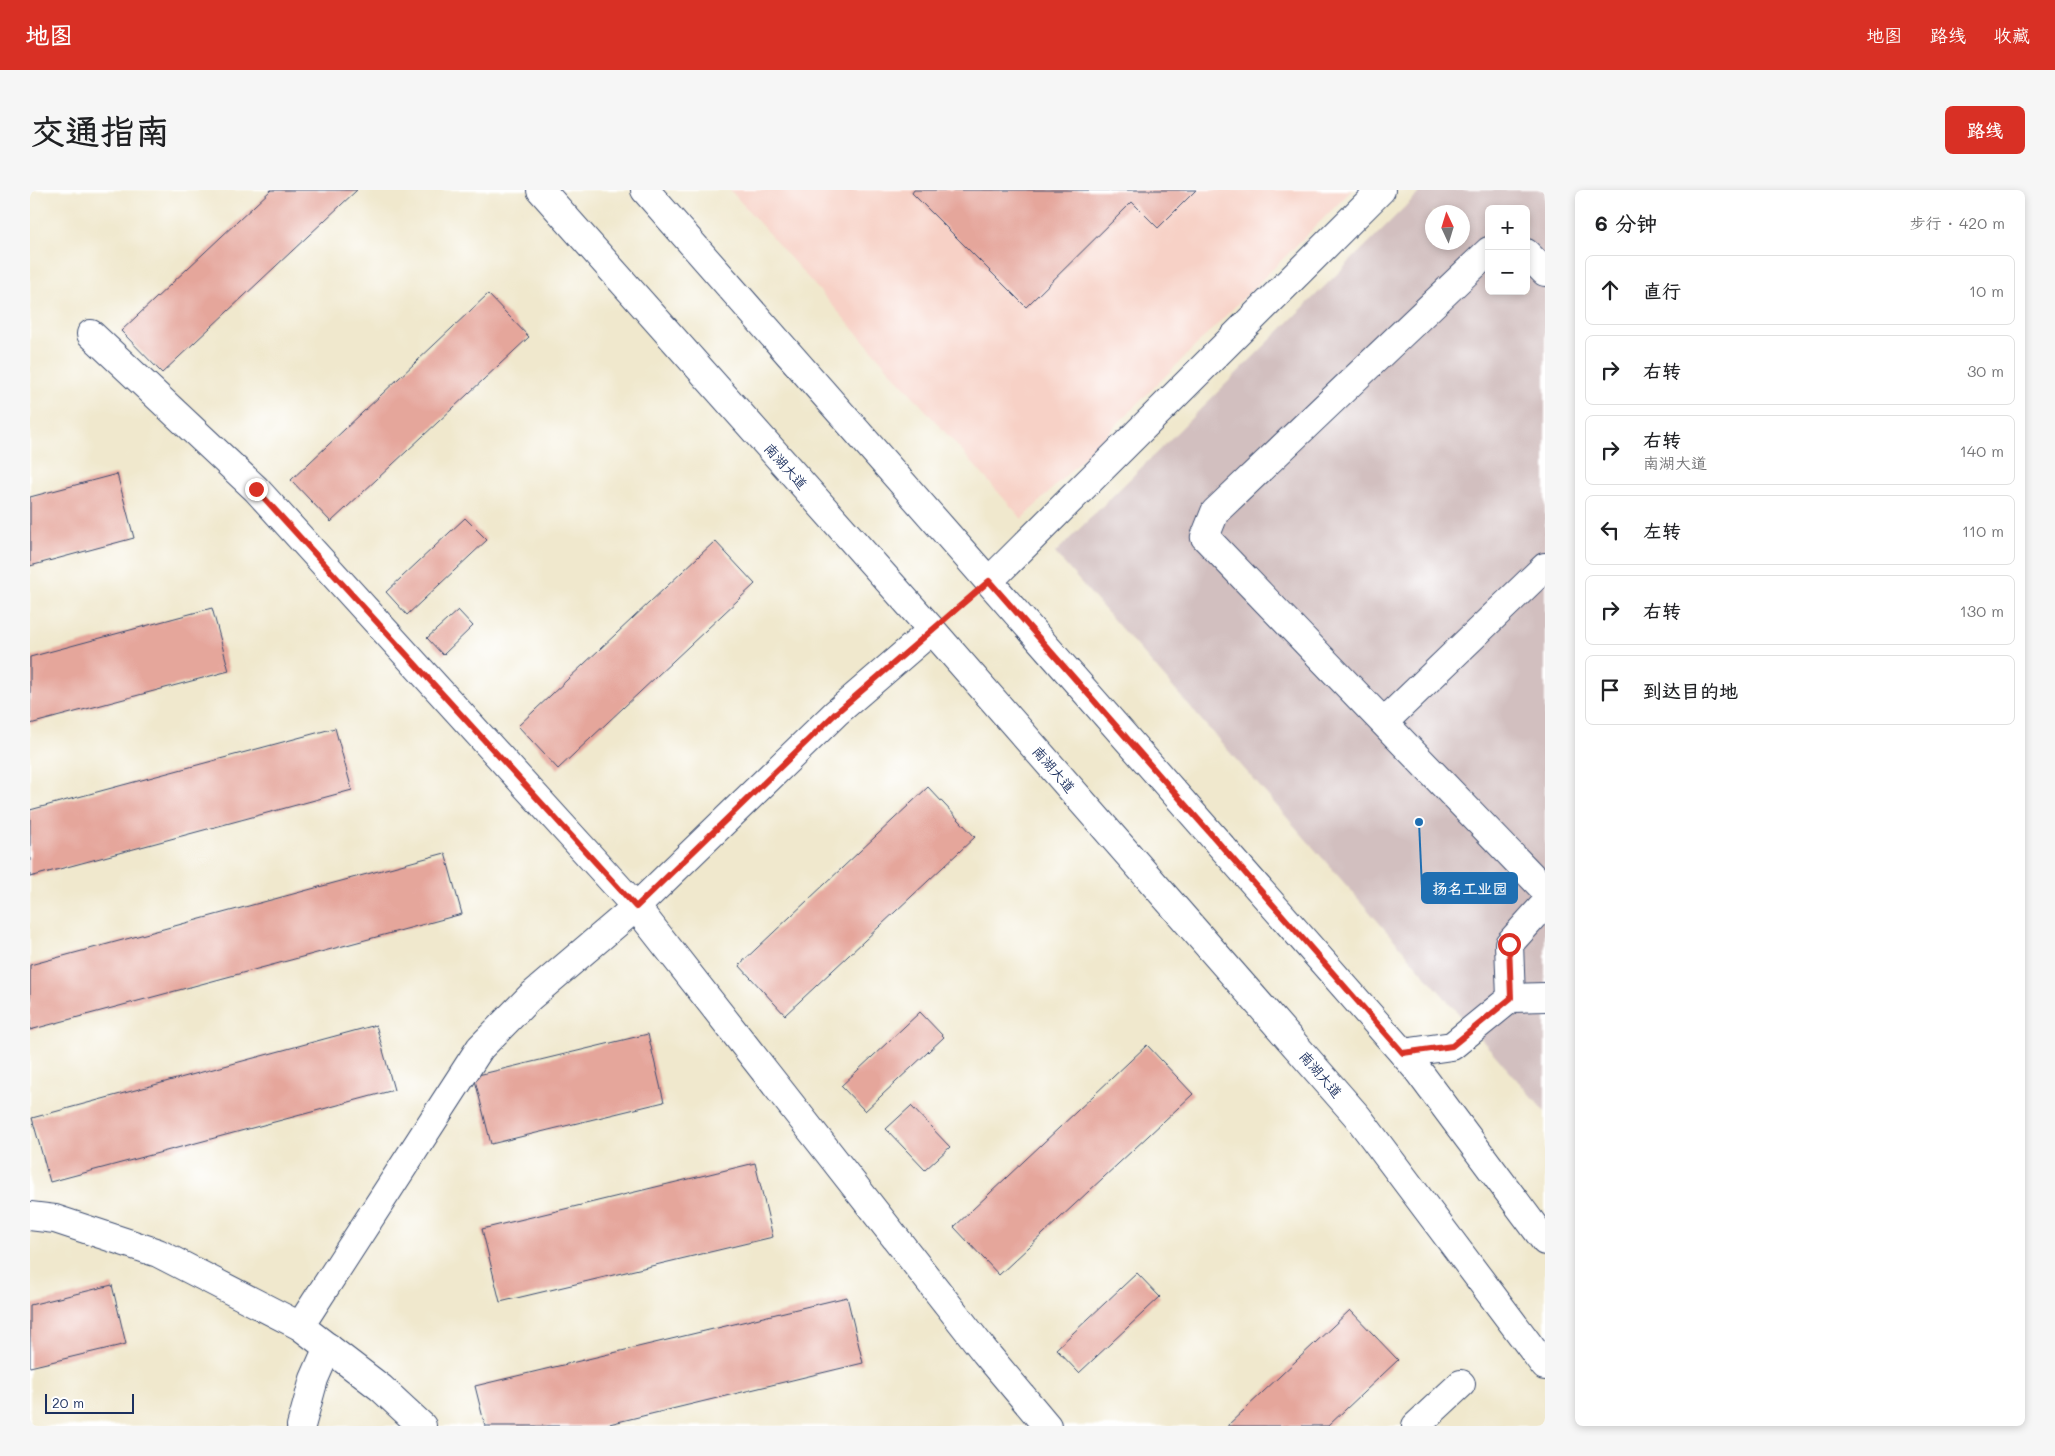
<!DOCTYPE html>
<html lang="zh">
<meta charset="utf-8">
<style>
body{margin:0;font-family:Mali,"LXGW WenKai TC",sans-serif;background:#f6f6f6;color:#202124}
.controls{position:absolute;right:15px;top:15px;display:grid;overflow:hidden;border-radius:8px;box-shadow:0 2px 8px #0003}
.controls button{width:45px;height:45px;display:grid;place-items:center;padding:0;border:0;border-bottom:1px solid #e0e0e0;background:#fff;color:#202124;font:25px sans-serif}
.compass{position:absolute;left:1395px;top:15px;width:45px;height:45px;border-radius:50%;background:#fff;box-shadow:0 2px 8px #0003;rotate:356deg}
.scale{position:absolute;left:15px;bottom:12px;width:89px;box-sizing:border-box;padding-left:5px;border:2px solid #1b2f5e;border-top:0;font-size:14px;line-height:18px;white-space:nowrap;color:#1b2f5e;-webkit-text-stroke:4px #fff;paint-order:stroke}
.stop{position:absolute;width:15px;height:15px;margin:-11px;border:4px solid #d93025;border-radius:50%;background:#fff}
.stop.end{background:#d93025;border-color:#fff;box-shadow:0 1px 5px #0008}
.list{margin:0;padding:0;list-style:none}
h2{display:flex;justify-content:space-between;align-items:center;height:65px;margin:0;padding:0 20px;font-size:21px}
h2 small{font-size:16px;font-weight:400;color:#757577}
.list li{display:grid;grid-template-columns:32px 1fr auto;gap:15px;align-items:center;box-sizing:border-box;height:70px;margin:0 10px 10px;padding:0 10px;border:1px solid #e0e0e0;border-radius:8px}
.list b{display:block;font-size:19px;white-space:nowrap}
.list p{margin:0;font-size:16px;white-space:nowrap;color:#757577}
.list em{font-size:16px;font-style:normal;color:#757577}
.icon{flex:none;width:28px;height:28px;fill:none;stroke:currentColor;stroke-width:2;stroke-linecap:round;stroke-linejoin:round}
.map{position:relative;flex:none;width:1515px;height:1236px;overflow:hidden;border-radius:8px}
header{display:flex;align-items:center;gap:30px;box-sizing:border-box;height:70px;padding:0 25px;background:#d93025;color:#fff}
header strong{font-size:24px}
nav{display:flex;gap:28px;margin-inline-start:auto;font-size:18px}
.intro{display:flex;align-items:center;justify-content:space-between;box-sizing:border-box;height:120px;padding:0 30px}
h1{margin:0;font-size:35px}
.button{padding:12px 22px;border-radius:8px;background:#d93025;color:#fff;font-size:18px;font-weight:700}
main{display:flex;gap:30px;padding:0 30px}
aside{flex:1;background:#fff;border-radius:8px;box-shadow:0 2px 8px #0003}
.map>svg:first-child{display:block}
.built{fill:#f7d1c6}
.industrial{fill:#d2bfbf;fill-rule:evenodd}
.building{fill:#e5a69b}
.lines{fill:none;stroke-linecap:round;stroke-linejoin:round}
.minor-casing{stroke:#3b4b6f;stroke-width:30}
.major-casing{stroke:#3b4b6f;stroke-width:30}
.path{stroke:#3b4b6f;stroke-width:3;stroke-dasharray:1 4;stroke-linecap:butt}
.minor{stroke:#fff;stroke-width:28}
.major{stroke:#fff;stroke-width:28}
.route{stroke:#d93025;stroke-width:6}
.labels{text-anchor:middle;dominant-baseline:central;stroke-width:4;stroke-linejoin:round;paint-order:stroke}
.street-label{font-size:14px;fill:#1b2f5e;stroke:#fff}
.leader{fill:none;stroke:#1f6fb2;stroke-width:2}
.callout-dot{fill:#1f6fb2;stroke:#fff;stroke-width:2}
.callout{fill:#1f6fb2;stroke:#1f6fb2;stroke-width:2}
.callout-label{font-size:15px;text-anchor:middle;font-weight:bold;fill:#fff}
</style>
<header>
<strong>地图</strong>
<nav><a>地图</a><a>路线</a><a>收藏</a></nav>
</header>
<div class="intro"><h1>交通指南</h1><a class="button">路线</a></div>
<main>
<div class="map">
<svg width="1515" height="1236" viewBox="0 0 1515 1236">
<rect width="100%" height="100%" fill="#fff"/>
<filter id="ink" filterUnits="userSpaceOnUse"><feTurbulence type="fractalNoise" baseFrequency=".02" numOctaves="2"/><feDisplacementMap in="SourceGraphic" scale="10" xChannelSelector="R" yChannelSelector="G"/><feConvolveMatrix kernelMatrix="1 2 1 2 8 2 1 2 1" color-interpolation-filters="sRGB"/></filter>
<filter id="wash" filterUnits="userSpaceOnUse"><feTurbulence type="fractalNoise" baseFrequency=".0096" numOctaves="4" result="noise"/><feDisplacementMap in="SourceGraphic" scale="20" xChannelSelector="R" yChannelSelector="G"/><feGaussianBlur stdDeviation="1.12" result="paint"/><feColorMatrix in="noise" values="0 0 0 0 0 0 0 0 0 0 0 0 0 0 0 0 0 1.4 0 .05"/><feComposite in="paint" operator="in"/></filter>
<g filter="url(#wash)">
<rect width="100%" height="100%" fill="#f0e8cd"/>
<!-- built -->
<polygon class="built" points="700,0 1322,0 992,329"/>
<!-- industrial -->
<path class="industrial" d="M1392 0H1515V922L1025 363ZM1459 19H1496V101H1459ZM1402 22H1432V52H1402Z"/>
<g id="blocks">
<!-- building -->
<g class="building">
<polygon points="241,0 327,0 132,183 91,141"/>
<polygon points="884,0 1166,0 1128,38 1102,12 996,117 882,3"/>
<polygon points="458,104 499,147 301,332 261,290"/>
<polygon points="87,284 104,348 0,376 0,307"/>
<polygon points="435,328 457,350 377,425 356,402"/>
<polygon points="685,351 725,394 528,579 488,536"/>
<polygon points="182,418 199,481 0,534 0,467"/>
<polygon points="428,420 443,436 413,465 397,448"/>
<polygon points="305,538 322,600 0,687 0,620"/>
<polygon points="898,597 945,647 755,825 709,775"/>
<polygon points="415,663 432,724 0,840 0,775"/>
<polygon points="890,822 914,847 835,921 811,896"/>
<polygon points="346,835 364,900 20,992 2,928"/>
<polygon points="618,844 634,912 461,954 444,886"/>
<polygon points="1117,855 1163,904 969,1085 924,1037"/>
<polygon points="881,916 920,957 895,980 856,939"/>
<polygon points="725,973 743,1047 470,1112 452,1039"/>
<polygon points="1107,1083 1130,1107 1049,1183 1026,1159"/>
<polygon points="82,1095 96,1154 0,1177 0,1115"/>
<polygon points="817,1107 833,1173 571,1236 455,1236 445,1196"/>
<polygon points="1320,1120 1368,1170 1298,1236 1197,1236"/>
</g>
</g>
</g>
<g filter="url(#ink)">
<use href="#blocks" fill-opacity="0" stroke="#3b4b6f" stroke-width="1"/>
<g class="lines">
<defs>
<g id="minor">
<polyline points="1459,61 1185,322 1175,347 1515,700"/>
<polyline points="1496,63 1515,82"/>
<polyline points="61,144 226,299 606,717 955,1162 1017,1236"/>
<polyline points="959,391 1351,0"/>
<polyline points="1354,532 1515,377"/>
<polyline points="1481,808 1479,754 1515,714"/>
<polyline points="1373,863 1422,856 1481,808 1515,807"/>
<polyline points="0,1026 25,1029 128,1063 270,1136 351,1198 392,1236"/>
<polyline points="270,1136 450,858 500,807 606,717 806,523 902,440"/>
<polyline points="271,1236 284,1189 298,1157"/>
<polyline points="1386,1236 1431,1194"/>
</g>
<g id="major">
<polyline points="511,0 902,440 1327,926 1515,1176"/>
<polyline points="615,0 1386,878 1515,1051"/>
</g>
</defs>
<!-- minor casing -->
<use href="#minor" class="minor-casing"/>
<!-- major casing -->
<use href="#major" class="major-casing"/>
<!-- path -->
<polyline class="path" points="923,422 937,410"/>
<!-- minor -->
<use href="#minor" class="minor"/>
<!-- major -->
<use href="#major" class="major"/>
</g>
</g>
<g class="lines" filter="url(#ink)">
<!-- route -->
<polyline class="route" points="226,299 606,717 806,523 959,391 1373,863 1422,856 1481,808 1479,754"/>
</g>
<g class="labels">
<!-- street labels -->
<g class="street-label">
<text transform="translate(756 276) rotate(48)">南湖大道</text>
<text transform="translate(1024 579) rotate(49)">南湖大道</text>
<text transform="translate(1291 884) rotate(49)">南湖大道</text>
</g>
</g>
<!-- callouts -->
<path class="leader" d="M1389 632L1392 698"/>
<circle class="callout-dot" cx="1389" cy="632" r="5"/>
<rect class="callout" x="1392" y="683" width="95" height="30" rx="5"/>
<g class="callout-label">
<text x="1440" y="704">扬名工业园</text>
</g>
</svg>
<div class="controls">
<button>+</button>
<button>−</button>
</div>
<svg class="compass" viewBox="-18 -18 36 36"><path d="M0-13l5 13h-10z" fill="#e53935"/><path d="M0 13l5-13h-10z" fill="#757577"/></svg>
<div class="scale">20 m</div>
<div class="stop" style="left:1479px;top:754px"></div>
<div class="stop end" style="left:226px;top:299px"></div>
</div>
<aside>
<h2>6 分钟<small>步行 · 420 m</small></h2>
<ul class="list">
<li><svg class="icon" aria-label="ahead" viewBox="0 0 24 24"><path d="M12 20V5M6 11l6-6 6 6"/></svg><div><b>直行</b></div><em>10 m</em></li>
<li><svg class="icon" aria-label="right" viewBox="0 0 24 24"><path d="M7 20v-9h11M14 6l5 5-5 5"/></svg><div><b>右转</b></div><em>30 m</em></li>
<li><svg class="icon" aria-label="right" viewBox="0 0 24 24"><path d="M7 20v-9h11M14 6l5 5-5 5"/></svg><div><b>右转</b><p>南湖大道</p></div><em>140 m</em></li>
<li><svg class="icon" aria-label="left" viewBox="0 0 24 24"><path d="M17 20v-9H6M10 6l-5 5 5 5"/></svg><div><b>左转</b></div><em>110 m</em></li>
<li><svg class="icon" aria-label="right" viewBox="0 0 24 24"><path d="M7 20v-9h11M14 6l5 5-5 5"/></svg><div><b>右转</b></div><em>130 m</em></li>
<li><svg class="icon" aria-label="arrive" viewBox="0 0 24 24"><path d="M6 21V4h12l-3 4 3 4H6"/></svg><div><b>到达目的地</b></div></li>
</ul>
</aside>
</main>
